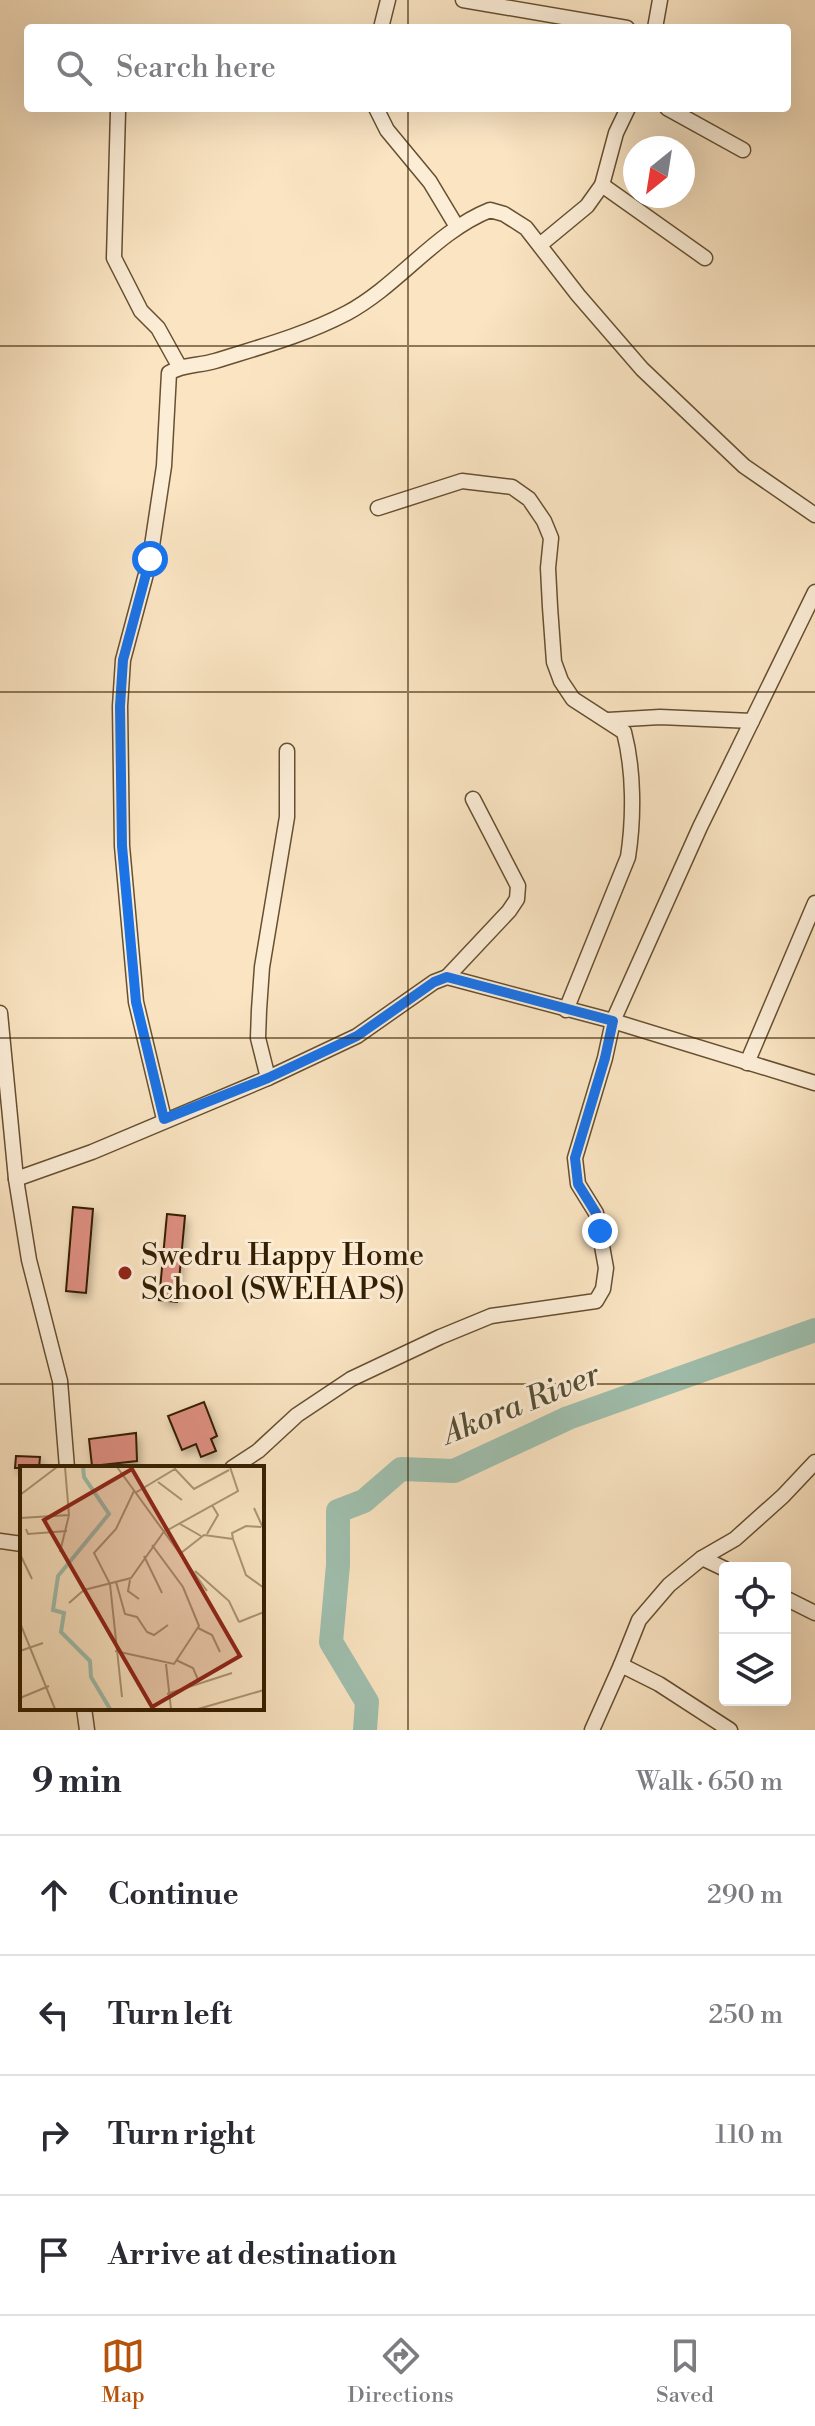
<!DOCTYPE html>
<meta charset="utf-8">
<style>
body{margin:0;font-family:"Libre Bodoni",serif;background:#f7f7f7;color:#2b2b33}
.controls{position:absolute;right:24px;bottom:24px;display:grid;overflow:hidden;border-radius:8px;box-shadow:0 8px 32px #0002}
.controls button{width:72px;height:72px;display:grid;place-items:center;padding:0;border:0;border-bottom:2px solid #e1e1e2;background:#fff;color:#2b2b33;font:40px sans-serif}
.compass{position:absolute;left:623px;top:136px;width:72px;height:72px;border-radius:50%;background:#fff;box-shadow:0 8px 32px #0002;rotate:210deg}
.stop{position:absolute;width:24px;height:24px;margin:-18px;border:6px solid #1a73e8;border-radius:50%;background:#fff}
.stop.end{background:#1a73e8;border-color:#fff;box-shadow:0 2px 8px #0008}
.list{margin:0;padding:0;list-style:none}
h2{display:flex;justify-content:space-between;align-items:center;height:104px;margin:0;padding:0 32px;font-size:34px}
h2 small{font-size:26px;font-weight:400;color:#7c7c81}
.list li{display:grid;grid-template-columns:52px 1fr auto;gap:24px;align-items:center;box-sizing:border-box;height:120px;padding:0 32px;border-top:2px solid #e1e1e2}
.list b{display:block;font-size:30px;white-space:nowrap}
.list em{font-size:26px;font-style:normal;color:#7c7c81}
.icon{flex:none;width:44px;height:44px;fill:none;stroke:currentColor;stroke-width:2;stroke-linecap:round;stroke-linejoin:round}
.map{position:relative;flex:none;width:815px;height:1730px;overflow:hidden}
.search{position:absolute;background:#fff;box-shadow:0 8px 32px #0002;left:24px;right:24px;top:24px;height:88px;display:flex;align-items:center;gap:20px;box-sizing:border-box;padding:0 28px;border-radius:8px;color:#7c7c81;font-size:30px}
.sheet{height:584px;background:#fff}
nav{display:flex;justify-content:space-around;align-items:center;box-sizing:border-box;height:112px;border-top:2px solid #e1e1e2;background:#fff;font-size:22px;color:#7c7c81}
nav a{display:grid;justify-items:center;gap:4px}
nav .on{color:#b45309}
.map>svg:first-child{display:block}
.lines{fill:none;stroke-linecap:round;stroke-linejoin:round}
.river{stroke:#9fbfae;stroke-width:24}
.building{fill:#de8f81;stroke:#341e00;stroke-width:2;filter:url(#shadow)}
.minor-casing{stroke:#665030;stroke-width:17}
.minor{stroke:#fcedd7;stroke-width:14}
.route{stroke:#1a73e8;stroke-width:10}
.grid{fill:none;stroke:#341e00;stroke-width:2;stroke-opacity:0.55}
.poi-dot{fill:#8f2418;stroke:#fcedd7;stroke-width:3}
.labels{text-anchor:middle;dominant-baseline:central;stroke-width:6;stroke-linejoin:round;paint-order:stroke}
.poi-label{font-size:30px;fill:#341e00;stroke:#fcedd7;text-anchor:start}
.water-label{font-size:32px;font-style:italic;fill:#544e34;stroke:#fcedd7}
.inset-river{fill:none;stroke:#9fbfae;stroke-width:4}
.inset-road{fill:none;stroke:#ab9574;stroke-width:2}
.view{fill:#8f2418;fill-opacity:0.15;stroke:#8f2418;stroke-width:4}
.inset-edge{fill:none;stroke:#341e00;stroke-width:4}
</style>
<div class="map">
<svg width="815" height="1730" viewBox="0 0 815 1730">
<defs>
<filter id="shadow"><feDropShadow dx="3" dy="5" stdDeviation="4" flood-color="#0004"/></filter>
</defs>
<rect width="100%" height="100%" fill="#fae4c2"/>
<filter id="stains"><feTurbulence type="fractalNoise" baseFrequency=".0025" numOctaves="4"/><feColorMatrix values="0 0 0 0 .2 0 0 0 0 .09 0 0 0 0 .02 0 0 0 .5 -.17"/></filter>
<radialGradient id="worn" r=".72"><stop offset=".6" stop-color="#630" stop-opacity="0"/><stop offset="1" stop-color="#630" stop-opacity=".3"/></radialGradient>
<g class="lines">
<!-- river -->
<polyline class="river" points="365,1730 367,1702 331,1642 338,1565 338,1511 364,1501 401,1469 454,1471 568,1418 815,1330"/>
</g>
<!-- building -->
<g class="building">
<polygon points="73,1207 93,1209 86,1293 66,1291"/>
<polygon points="167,1214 185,1216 177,1302 159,1300"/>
<polygon points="204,1402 217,1436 211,1439 216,1451 201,1457 196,1444 182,1450 168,1416"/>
<polygon points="136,1433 137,1461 92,1466 89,1439"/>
<polygon points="16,1456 40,1457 39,1468 15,1468"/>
</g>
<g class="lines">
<defs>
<g id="minor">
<polyline points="463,0 627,28"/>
<polyline points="381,28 388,0"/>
<polyline points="655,28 660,0"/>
<polyline points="376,108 387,130 430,182 457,227"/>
<polyline points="667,108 743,150"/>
<polyline points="118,111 114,258 141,311 158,328 179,366"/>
<polyline points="602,185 705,258"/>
<polyline points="541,244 587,206 602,185 616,133 628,108"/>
<path d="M378 508 462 481 512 487 529 499 544 521 551 538 548 568 550 607 554 662 561 681 573 699 624 732C634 770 634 818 628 857L566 1010"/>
<polyline points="608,720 660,717 752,721"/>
<polyline points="447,977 509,911 517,899 518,886 473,799"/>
<polyline points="0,1013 16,1179 29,1260 60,1381 67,1468"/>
<polyline points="747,1063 815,903"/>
<polyline points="268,1078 258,1038 259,1010 262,967 287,817 287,751"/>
<path d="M164 1119 136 1002 122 846 120 706 123 660 150 559 164 466 169 373C183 364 199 366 215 361 260 347 305 335 347 313 399 285 435 232 490 210L504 214 526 228 578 295 642 369 744 466 815 515"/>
<polyline points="16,1179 92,1152 268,1078 357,1036 434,982 447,977 613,1021 815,1083"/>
<polyline points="232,1468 258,1451 297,1415 351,1379 440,1337 491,1316 596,1301 603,1289 606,1268 596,1213 578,1184 575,1158 605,1058 613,1021 700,827 815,592"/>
<polyline points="0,1541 22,1544"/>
<polyline points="702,1558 725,1569"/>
<polyline points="785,1598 815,1613"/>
<polyline points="621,1665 639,1620 669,1585 702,1558 735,1539 783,1496 815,1462"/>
<polyline points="84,1708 87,1730"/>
<polyline points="592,1730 621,1665 659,1684 730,1730"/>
</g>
</defs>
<!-- minor casing -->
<use href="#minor" class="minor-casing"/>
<!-- minor -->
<use href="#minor" class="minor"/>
</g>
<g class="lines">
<!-- route -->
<polyline class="route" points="150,559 123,660 120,706 122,846 136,1002 164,1119 268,1078 357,1036 434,982 447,977 613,1021 605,1058 575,1158 578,1184 596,1213 600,1231"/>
</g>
<!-- grid -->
<path class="grid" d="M408 0V28M408 108V1730M0 346H815M0 692H815M0 1038H815M0 1384H815"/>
<!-- markers -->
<circle class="poi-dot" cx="125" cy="1273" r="8"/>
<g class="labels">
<!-- poi labels -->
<g class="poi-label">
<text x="141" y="1256">Swedru Happy Home<tspan x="141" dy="34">School (SWEHAPS)</tspan></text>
</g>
<!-- water labels -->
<g class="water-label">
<text transform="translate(521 1404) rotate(-22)">Akora River</text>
</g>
</g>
<!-- overview -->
<g transform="translate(20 1466)">
<rect width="244" height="244" fill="#fae4c2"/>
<path class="inset-river" d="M63 1 64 11 89 48 38 110 33 144 44 147 41 166 70 195 71 211 90 243"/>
<path class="inset-road" d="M97 1 187 125M138 16 162 34M115 27 155 3 174 23 209 4M0 29 37 1M234 42 244 64M0 52 49 49 45 1M160 58 181 70M6 63 8 68 47 65M146 65 218 25 210 1M187 68 198 49 192 39M213 73 226 109 244 122M213 73 212 67 226 60 241 61M40 86 49 49M161 87 184 69 213 73M0 88 12 113M124 90 142 127M175 105 209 135 219 156M110 114 108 125 119 133M96 116 105 148 117 151 127 166 134 169 148 159M49 137 64 124 111 112 145 64M219 156 244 146M0 157 35 243M178 162 192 169 200 186M0 185 23 177M95 185 154 198 179 160 163 121 132 79M156 194 173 202 179 216M146 198 151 243M147 228 212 207M102 231 90 118 74 87 96 63 114 25M0 232 29 220M178 243 244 224"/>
<path class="view" d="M112 3 220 190 132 241 24 54Z"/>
<rect width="244" height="244" class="inset-edge"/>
</g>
<rect width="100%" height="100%" filter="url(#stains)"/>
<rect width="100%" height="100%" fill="url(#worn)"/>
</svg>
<div class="controls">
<button><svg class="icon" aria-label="locate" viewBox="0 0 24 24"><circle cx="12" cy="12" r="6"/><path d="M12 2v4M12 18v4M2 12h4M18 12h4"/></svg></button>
<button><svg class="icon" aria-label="layers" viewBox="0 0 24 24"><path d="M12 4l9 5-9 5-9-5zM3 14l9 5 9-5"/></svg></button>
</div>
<svg class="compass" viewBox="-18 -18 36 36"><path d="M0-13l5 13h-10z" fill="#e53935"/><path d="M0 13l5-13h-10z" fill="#7c7c81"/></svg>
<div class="stop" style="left:150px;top:559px"></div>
<div class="stop end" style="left:600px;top:1231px"></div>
<div class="search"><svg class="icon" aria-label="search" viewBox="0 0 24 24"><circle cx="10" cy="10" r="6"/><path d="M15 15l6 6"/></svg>Search here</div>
</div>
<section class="sheet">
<h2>9 min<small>Walk · 650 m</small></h2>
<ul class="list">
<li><svg class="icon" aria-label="ahead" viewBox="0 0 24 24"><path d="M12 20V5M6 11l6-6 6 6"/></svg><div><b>Continue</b></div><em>290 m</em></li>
<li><svg class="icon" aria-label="left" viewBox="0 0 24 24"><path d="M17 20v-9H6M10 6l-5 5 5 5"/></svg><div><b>Turn left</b></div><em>250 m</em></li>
<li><svg class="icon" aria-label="right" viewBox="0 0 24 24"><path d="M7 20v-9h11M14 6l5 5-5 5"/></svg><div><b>Turn right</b></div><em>110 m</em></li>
<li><svg class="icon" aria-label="arrive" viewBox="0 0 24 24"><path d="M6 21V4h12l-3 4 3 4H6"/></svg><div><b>Arrive at destination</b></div></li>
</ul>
</section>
<nav>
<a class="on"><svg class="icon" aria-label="map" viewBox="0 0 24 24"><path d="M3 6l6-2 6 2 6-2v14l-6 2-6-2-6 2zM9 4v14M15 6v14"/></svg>Map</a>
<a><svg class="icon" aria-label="directions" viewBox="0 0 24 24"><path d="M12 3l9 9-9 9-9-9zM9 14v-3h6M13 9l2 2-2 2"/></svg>Directions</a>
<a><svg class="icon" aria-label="saved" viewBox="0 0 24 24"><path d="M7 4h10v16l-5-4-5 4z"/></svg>Saved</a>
</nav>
